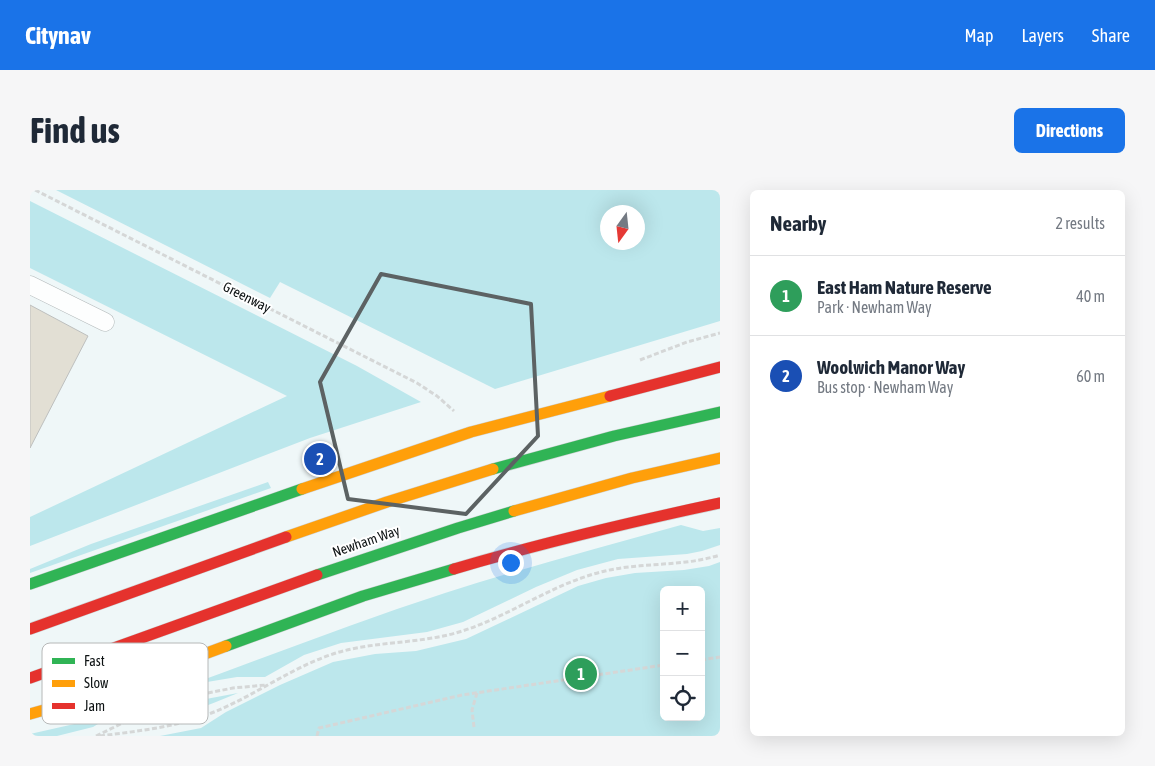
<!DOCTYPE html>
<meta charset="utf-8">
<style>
body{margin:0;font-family:"Asap Condensed",sans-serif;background:#f6f6f7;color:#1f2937}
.controls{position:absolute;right:15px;bottom:15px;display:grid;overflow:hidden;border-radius:8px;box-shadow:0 5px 20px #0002}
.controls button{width:45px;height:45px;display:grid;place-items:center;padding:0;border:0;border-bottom:1px solid #e0e1e3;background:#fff;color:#1f2937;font:25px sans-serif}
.compass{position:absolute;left:570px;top:15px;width:45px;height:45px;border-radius:50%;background:#fff;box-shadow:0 5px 20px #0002;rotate:195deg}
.you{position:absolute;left:480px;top:372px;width:18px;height:18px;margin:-12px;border:4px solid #fff;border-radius:50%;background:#1a73e8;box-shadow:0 0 0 8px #1a73e833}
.badge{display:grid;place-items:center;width:32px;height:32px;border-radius:50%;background:#1a73e8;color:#fff;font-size:16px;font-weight:700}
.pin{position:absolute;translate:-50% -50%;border:2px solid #fff;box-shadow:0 1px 5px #0006}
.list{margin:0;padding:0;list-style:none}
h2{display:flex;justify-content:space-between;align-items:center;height:65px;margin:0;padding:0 20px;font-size:21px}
h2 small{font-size:16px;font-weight:400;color:#747a83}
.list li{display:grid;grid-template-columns:32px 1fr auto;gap:15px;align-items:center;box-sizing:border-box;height:80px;padding:0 20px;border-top:1px solid #e0e1e3}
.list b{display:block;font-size:19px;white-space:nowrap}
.list p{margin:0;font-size:16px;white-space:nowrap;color:#747a83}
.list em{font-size:16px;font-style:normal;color:#747a83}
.icon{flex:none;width:28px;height:28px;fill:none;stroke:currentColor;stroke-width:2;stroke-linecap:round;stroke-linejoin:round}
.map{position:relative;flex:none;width:690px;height:546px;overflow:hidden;border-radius:8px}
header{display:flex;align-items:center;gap:30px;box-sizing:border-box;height:70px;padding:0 25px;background:#1a73e8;color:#fff}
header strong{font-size:24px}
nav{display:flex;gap:28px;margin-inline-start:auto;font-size:18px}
.intro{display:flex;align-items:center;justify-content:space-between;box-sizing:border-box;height:120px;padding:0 30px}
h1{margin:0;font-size:35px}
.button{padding:12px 22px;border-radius:8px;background:#1a73e8;color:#fff;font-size:18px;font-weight:700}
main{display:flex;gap:30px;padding:0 30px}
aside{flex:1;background:#fff;border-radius:8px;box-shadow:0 5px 20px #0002}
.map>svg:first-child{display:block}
.green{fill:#bce7ec;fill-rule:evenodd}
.building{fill:#e2dfd4;stroke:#bdbfbe}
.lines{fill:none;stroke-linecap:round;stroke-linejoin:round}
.street-casing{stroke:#b2b8b9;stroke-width:19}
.fast-casing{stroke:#ced1d2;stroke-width:12}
.slow-casing{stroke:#ced1d2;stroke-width:12}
.jam-casing{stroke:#ced1d2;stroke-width:12}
.path{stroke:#d5d7d7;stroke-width:3;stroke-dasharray:5 2.5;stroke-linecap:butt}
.street{stroke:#fdfefe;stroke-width:18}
.fast{stroke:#30b455;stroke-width:11}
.slow{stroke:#ff9f0a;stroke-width:11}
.jam{stroke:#e5322d;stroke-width:11}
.marked{fill:none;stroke:#5c6263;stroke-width:4;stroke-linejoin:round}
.labels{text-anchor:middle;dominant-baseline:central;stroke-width:4;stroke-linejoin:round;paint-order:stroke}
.street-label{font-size:14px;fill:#0d1213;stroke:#fff}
.key{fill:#fff;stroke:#b6b8b8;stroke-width:1}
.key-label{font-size:14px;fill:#0d1213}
</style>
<header>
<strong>Citynav</strong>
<nav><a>Map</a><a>Layers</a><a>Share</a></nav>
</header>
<div class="intro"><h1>Find us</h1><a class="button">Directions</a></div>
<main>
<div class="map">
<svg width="690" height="546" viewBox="0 0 690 546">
<rect width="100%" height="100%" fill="#eff7f8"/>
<!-- green -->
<g class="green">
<path d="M26 0H690V131L465 199 250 92 240 108ZM578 22H608V52H578Z"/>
<polygon points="0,11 327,176 391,212 280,248 0,356 0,327 257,206 0,78"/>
<polygon points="238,292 241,298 0,383 0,379 61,354"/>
<path d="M651 335 673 341 690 338V355L672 361 657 364 588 369 547 380 506 397 433 432 397 442 311 453 274 465 235 487H207L159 495C244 464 329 431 415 403 493 378 572 357 651 335Z"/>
<path d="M690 372V546H130L171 538 196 522 250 495 303 472 345 464 386 461 436 449 548 396 576 388 605 383 654 380 679 376ZM634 400H671V527H634Z"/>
<path d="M208 503C177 516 146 529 113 532L176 509Z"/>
<polygon points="105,516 78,528 63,537 27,546 0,546 0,544 62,530 93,518"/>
</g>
<!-- building -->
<polygon class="building" points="0,115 58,146 0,258"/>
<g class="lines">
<defs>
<polyline id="street" points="0,95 75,132"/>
<g id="fast">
<polyline points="463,279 584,246 690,222"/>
<polyline points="287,385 428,338 484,321"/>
<polyline points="0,394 272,299"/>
<polyline points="196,456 333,406 424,379"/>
</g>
<g id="slow">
<polyline points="272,299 441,242 580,206"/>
<polyline points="484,321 602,288 690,268"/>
<polyline points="256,347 357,312 463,279"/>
<polyline points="0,524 53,509 196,456"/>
</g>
<g id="jam">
<polyline points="580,206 690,177"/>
<path d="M424 379C511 353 601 332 690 313"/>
<polyline points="0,439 256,347"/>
<polyline points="0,488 287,385"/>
</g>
</defs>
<!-- street casing -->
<use href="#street" class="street-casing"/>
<!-- fast casing -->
<use href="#fast" class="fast-casing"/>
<!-- slow casing -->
<use href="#slow" class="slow-casing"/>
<!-- jam casing -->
<use href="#jam" class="jam-casing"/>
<!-- path -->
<g class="path">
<polyline points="5,0 387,193 407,206 424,221"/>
<polyline points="610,170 657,152 690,143"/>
<polyline points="671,470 690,467"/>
<polyline points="444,537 442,520 447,503"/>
<polyline points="66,546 99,530 173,504 203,498 236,495"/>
<path d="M70 546C108 541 148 537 184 522 226 505 262 477 306 463 345 451 389 454 429 442 479 427 523 393 575 381 613 372 652 377 690 365"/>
<polyline points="287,546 289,538 432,505 634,475"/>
</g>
<!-- street -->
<use href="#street" class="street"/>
<!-- fast -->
<use href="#fast" class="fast"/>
<!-- slow -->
<use href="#slow" class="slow"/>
<!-- jam -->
<use href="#jam" class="jam"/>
</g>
<!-- marked area -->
<path class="marked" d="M351 84 501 114 508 246 436 324 318 309 290 192Z"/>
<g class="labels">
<!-- street labels -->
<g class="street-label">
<text transform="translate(217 107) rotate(27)">Greenway</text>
<text transform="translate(336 351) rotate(-19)">Newham Way</text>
</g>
</g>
<!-- legend -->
<rect x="12" y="453" width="166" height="81" rx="8" class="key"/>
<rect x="22" y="468" width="23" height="6" fill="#30b455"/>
<rect x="22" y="490" width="23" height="7" fill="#ff9f0a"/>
<rect x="22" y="513" width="23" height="6" fill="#e5322d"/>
<g class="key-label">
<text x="54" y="476">Fast</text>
<text x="54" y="498">Slow</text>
<text x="54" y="521">Jam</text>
</g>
</svg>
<div class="controls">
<button>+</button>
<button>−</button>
<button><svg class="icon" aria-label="locate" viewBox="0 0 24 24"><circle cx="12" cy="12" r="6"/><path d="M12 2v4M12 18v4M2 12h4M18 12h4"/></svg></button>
</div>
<svg class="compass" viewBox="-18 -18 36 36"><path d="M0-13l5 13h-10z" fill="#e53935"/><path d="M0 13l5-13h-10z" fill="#747a83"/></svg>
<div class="you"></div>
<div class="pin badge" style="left:551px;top:484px;background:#2e9e5b">1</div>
<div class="pin badge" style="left:290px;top:269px;background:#1a4fb4">2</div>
</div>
<aside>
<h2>Nearby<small>2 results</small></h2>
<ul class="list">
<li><span class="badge" style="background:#2e9e5b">1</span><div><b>East Ham Nature Reserve</b><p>Park · Newham Way</p></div><em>40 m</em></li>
<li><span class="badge" style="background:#1a4fb4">2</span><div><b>Woolwich Manor Way</b><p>Bus stop · Newham Way</p></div><em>60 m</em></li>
</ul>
</aside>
</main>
